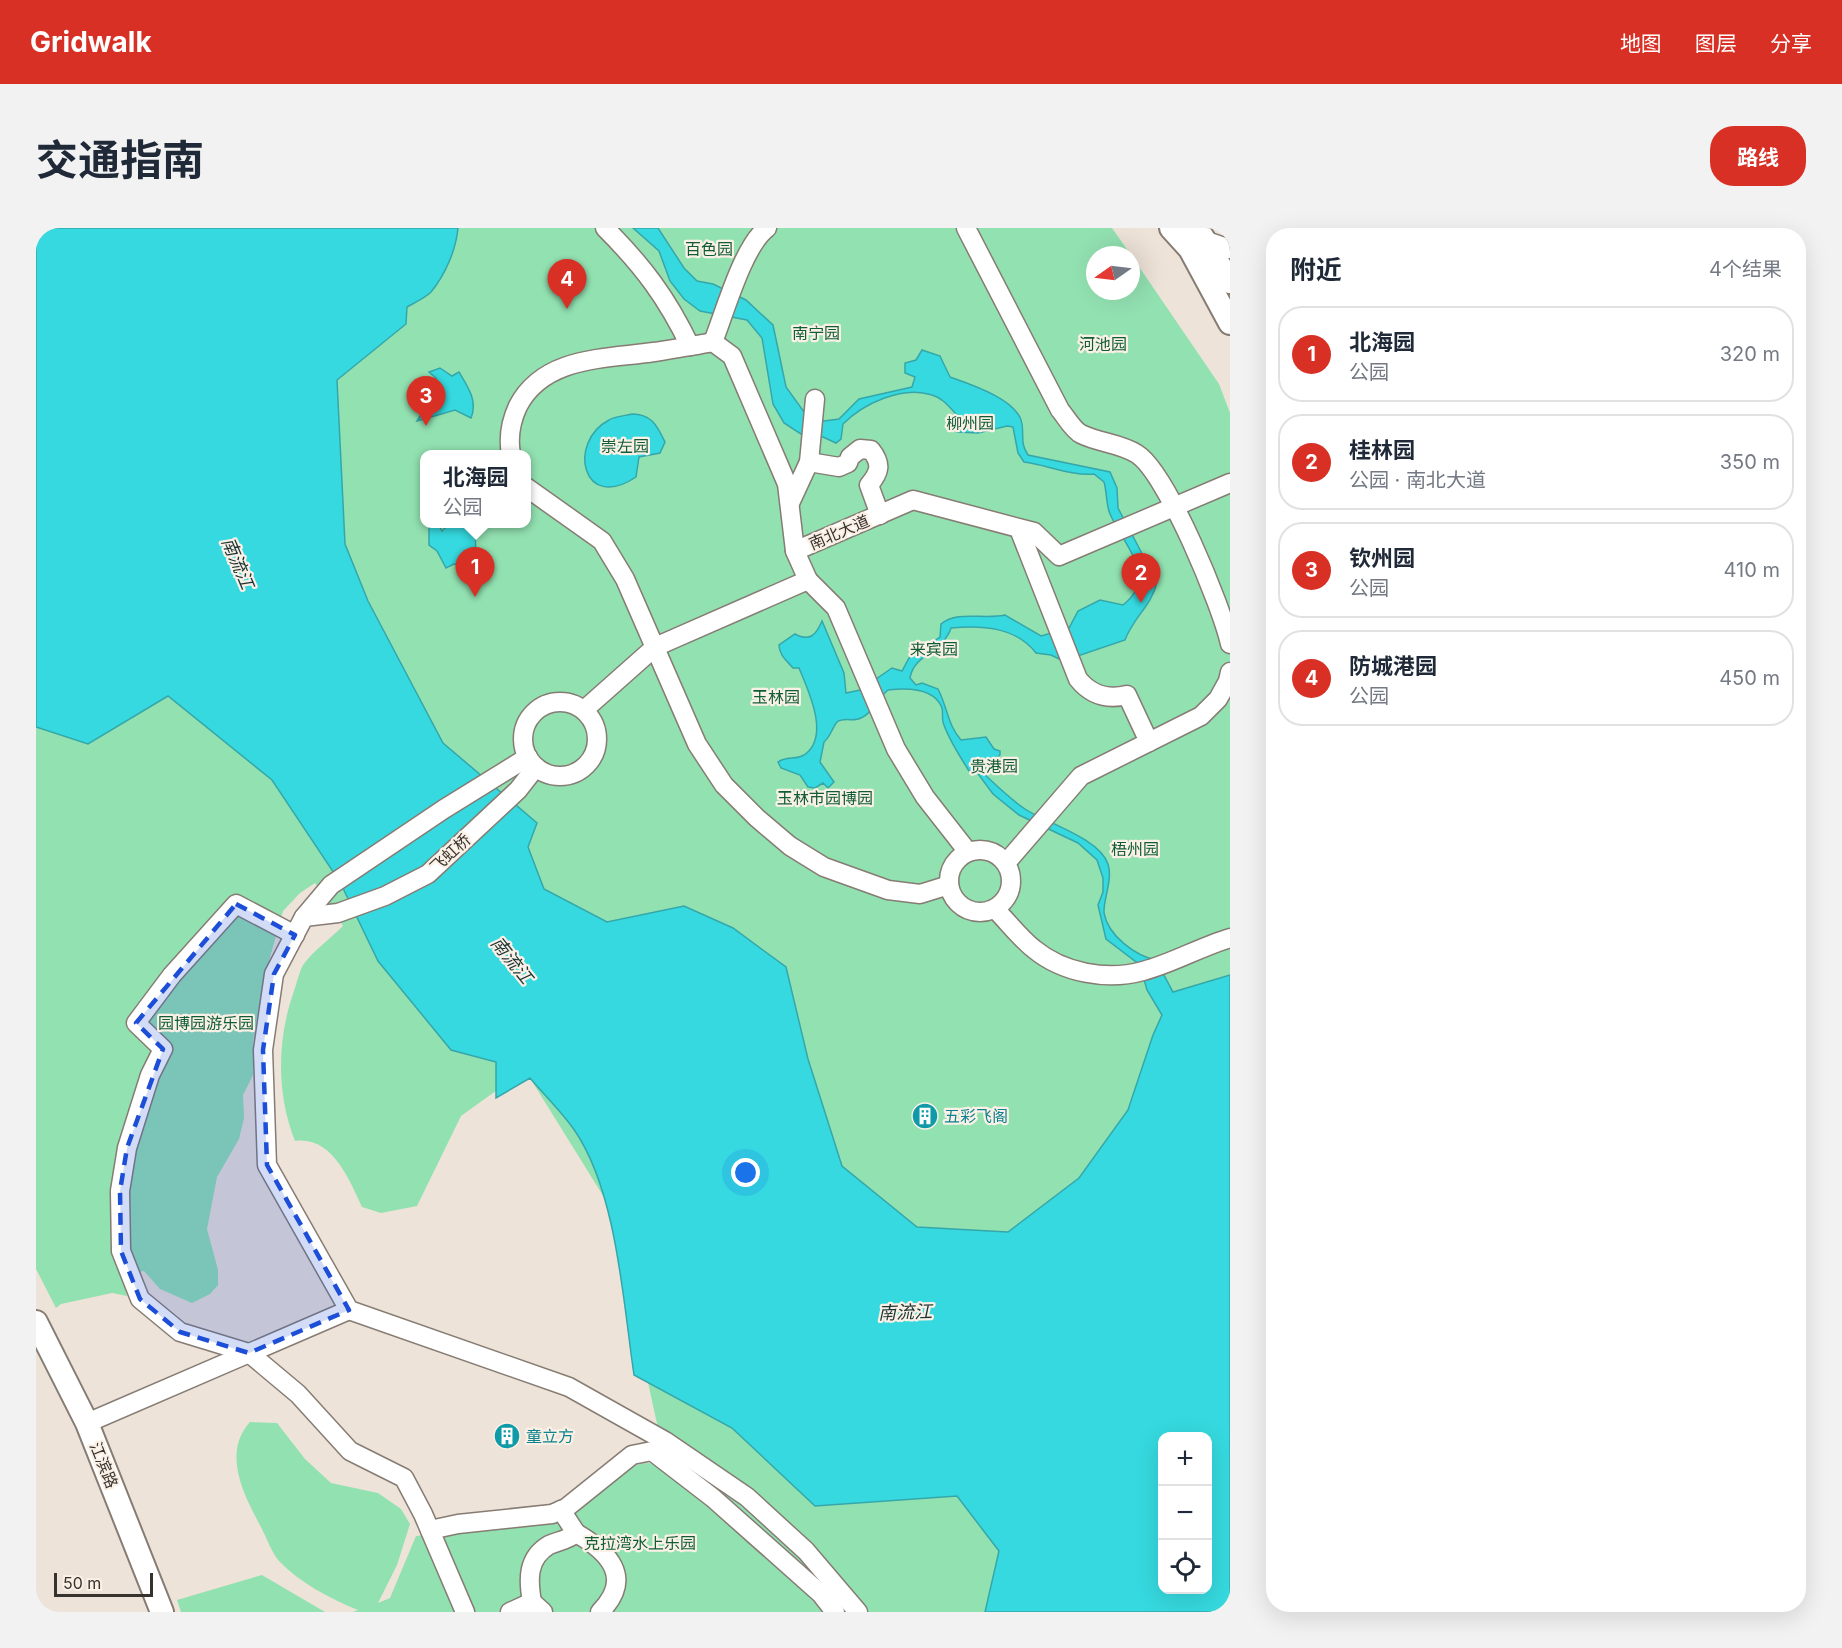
<!DOCTYPE html>
<html lang="zh">
<meta charset="utf-8">
<style>
body{margin:0;font-family:Inter,"Noto Sans SC",sans-serif;background:#f2f2f3;color:#1f2937}
.controls{position:absolute;right:18px;bottom:18px;display:grid;overflow:hidden;border-radius:12px;box-shadow:0 6px 24px #0002}
.controls button{width:54px;height:54px;display:grid;place-items:center;padding:0;border:0;border-bottom:2px solid #e0e1e3;background:#fff;color:#1f2937;font:30px sans-serif}
.compass{position:absolute;left:1050px;top:18px;width:54px;height:54px;border-radius:50%;background:#fff;box-shadow:0 6px 24px #0002;rotate:256deg}
.scale{position:absolute;left:18px;bottom:15px;width:99px;box-sizing:border-box;padding-left:6px;border:3px solid #36322e;border-top:0;font-size:16px;line-height:21px;white-space:nowrap;color:#36322e;-webkit-text-stroke:4px #fbf0e5;paint-order:stroke}
.you{position:absolute;left:710px;top:945px;width:21px;height:21px;margin:-15px;border:4px solid #fff;border-radius:50%;background:#1a73e8;box-shadow:0 0 0 9px #1a73e833}
.badge{display:grid;place-items:center;width:39px;height:39px;border-radius:50%;background:#d93025;color:#fff;font-size:20px;font-weight:700}
.pin{position:absolute;translate:-50% -50px;filter:drop-shadow(0 2px 3px #0008)}
.pin::after{content:'';position:absolute;top:32px;width:21px;height:18px;background:inherit;clip-path:polygon(0 0,100% 0,50% 100%)}
.popup{position:absolute;left:384px;top:222px;width:111px;height:78px;box-sizing:border-box;display:grid;place-content:center;border-radius:12px;background:#fff;filter:drop-shadow(0 2px 4px #0005);font-size:20px;white-space:nowrap;color:#747a83}
.popup b{font-size:22px;color:#1f2937}
.popup::after{content:'';position:absolute;left:50%;top:100%;margin-left:-12px;border:12px solid transparent;border-top-color:#fff}
.list{margin:0;padding:0;list-style:none}
h2{display:flex;justify-content:space-between;align-items:center;height:78px;margin:0;padding:0 24px;font-size:26px}
h2 small{font-size:20px;font-weight:400;color:#747a83}
.list li{display:grid;grid-template-columns:39px 1fr auto;gap:18px;align-items:center;box-sizing:border-box;height:96px;margin:0 12px 12px;padding:0 12px;border:2px solid #e0e1e3;border-radius:24px}
.list b{display:block;font-size:22px;white-space:nowrap}
.list p{margin:0;font-size:20px;white-space:nowrap;color:#747a83}
.list em{font-size:20px;font-style:normal;color:#747a83}
.icon{flex:none;width:33px;height:33px;fill:none;stroke:currentColor;stroke-width:2;stroke-linecap:round;stroke-linejoin:round}
.map{position:relative;flex:none;width:1194px;height:1384px;overflow:hidden;border-radius:24px}
header{display:flex;align-items:center;gap:36px;box-sizing:border-box;height:84px;padding:0 30px;background:#d93025;color:#fff}
header strong{font-size:28px}
nav{display:flex;gap:33px;margin-inline-start:auto;font-size:21px}
.intro{display:flex;align-items:center;justify-content:space-between;box-sizing:border-box;height:144px;padding:0 36px}
h1{margin:0;font-size:42px}
.button{padding:15px 27px;border-radius:24px;background:#d93025;color:#fff;font-size:21px;font-weight:700}
main{display:flex;gap:36px;padding:0 36px}
aside{flex:1;background:#fff;border-radius:24px;box-shadow:0 6px 24px #0002}
.map>svg:first-child{display:block}
.green{fill:#92e1b1;fill-rule:evenodd}
.water{fill:#35d9df;stroke:#35a7aa;stroke-width:1.5;fill-rule:evenodd}
.lines{fill:none;stroke-linecap:round;stroke-linejoin:round}
.minor-casing{stroke:#867c73;stroke-width:21}
.major-casing{stroke:#867c73;stroke-width:26}
.minor{stroke:#fff;stroke-width:18}
.major{stroke:#fff;stroke-width:22}
.marked{fill:#1d4ed8;fill-opacity:0.2;stroke:#1d4ed8;stroke-width:4.5;stroke-dasharray:12 8;stroke-linejoin:round}
.labels{text-anchor:middle;dominant-baseline:central;stroke-width:4.5;stroke-linejoin:round;paint-order:stroke}
.park-label{font-size:16px;fill:#0f5d38;stroke:#fbf0e5}
.street-label{font-size:16px;fill:#36322e;stroke:#fbf0e5}
.culture-label{font-size:16px;fill:#0d838f;stroke:#fbf0e5;text-anchor:start}
.water-label{font-size:18px;font-style:italic;fill:#1b3536;stroke:#fbf0e5}
</style>
<header>
<strong>Gridwalk</strong>
<nav><a>地图</a><a>图层</a><a>分享</a></nav>
</header>
<div class="intro"><h1>交通指南</h1><a class="button">路线</a></div>
<main>
<div class="map">
<svg width="1194" height="1384" viewBox="0 0 1194 1384">
<rect width="100%" height="100%" fill="#eee3d8"/>
<!-- green -->
<g class="green">
<path d="M336 0H1076L1095 27H1059V63H1095V27L1183 156 1194 185V1384H806L627 1223 606 1127 584 995 489 842 425 888 381 978 345 985 326 979C313 951 296 908 259 913 240 865 241 811 258 763 261 755 263 744 267 737 278 722 295 710 307 698L279 655 264 665 247 683 229 747 217 814V847L207 867 208 890 203 911 181 949 171 1001 182 1042V1057L174 1066 156 1075 124 1061 108 1043 87 1047 91 1068 76 1065 25 1076 20 1080 0 1041V304ZM388 226H490V296H388ZM1126 1208H1172V1362H1126Z"/>
<path d="M214 1194 241 1195 269 1231 295 1255 342 1265 365 1281 374 1296 361 1337 342 1375 354 1370 380 1308 498 1293 593 1239 609 1235 627 1236 742 1334 787 1384H317L322 1382C295 1371 264 1355 243 1333 236 1325 231 1311 226 1301 209 1269 185 1226 214 1194Z"/>
<polygon points="226,1347 289,1384 145,1384 141,1372"/>
</g>
<!-- water -->
<g class="water">
<path d="M0 0H422C420 22 409 47 395 64 389 70 378 75 371 79L370 96 301 152 309 316 332 373 407 515 501 595 492 619 508 661 571 694 648 678 697 700 750 739 772 831 806 938 881 999 972 1004 1043 950 1092 882 1117 807 1126 787 1111 762 1104 737 1070 711 1062 677 1067 664V650L1061 632 1042 615 983 587 957 566 940 543H933C924 528 912 511 907 494 906 489 907 484 906 480 898 459 870 460 852 462 842 470 837 485 825 490 818 494 807 489 801 494 796 500 795 508 788 514L784 534 798 554 792 560 787 555 779 560 772 559 764 547 745 540 742 534C750 528 760 532 768 527 795 509 772 462 763 440H757C751 433 743 427 743 417L759 406C774 414 780 407 786 393L808 445 810 465 824 462 856 440 866 443 873 430 904 409 905 396C922 382 947 392 969 387L1005 408 1033 400 1042 383 1064 372 1087 377C1123 349 1087 316 1074 286 1070 277 1071 264 1068 254L1058 246C1035 248 1011 237 988 234L982 225 977 199 971 198 942 205 921 204V187C914 180 907 170 896 167 866 157 827 176 807 196L805 211 800 215 787 209 768 208 748 195 737 176 726 110 711 92 664 83 648 71 634 53 623 23 597 0H622L648 40 661 53 677 56 710 72 737 97 750 159 768 184 788 193 803 191 823 171 876 159 879 149 869 145V135L880 132 886 122 904 128 914 149C934 156 983 172 986 196 988 209 984 215 992 227L1074 244 1081 260 1082 280 1121 354C1116 377 1097 390 1089 412L1027 433 1015 427 1000 425C980 399 946 397 915 400 908 423 878 426 874 450L880 457 886 455 902 461C911 478 912 498 925 512L950 509 958 521 964 523V527L950 538 947 545C960 557 974 571 989 581 1010 595 1063 610 1072 636 1077 652 1067 672 1068 685 1072 708 1100 728 1120 732L1137 764 1194 747V1384H949L963 1323 921 1268 779 1278 696 1200 598 1147C587 1073 581 965 539 903 526 884 509 868 494 850L460 870V834L415 822 342 733 304 654 236 552 132 468 52 516 0 499ZM1126 1208H1172V1362H1126Z"/>
<path d="M404 140 416 148 423 144C432 159 442 173 435 190L419 182 381 193 388 182 392 181 400 150 393 144Z"/>
<path d="M596 186C616 186 621 198 629 214L624 225 603 229 600 249C546 285 531 214 573 192 579 188 589 188 596 186Z"/>
<polygon points="402,296 406,303 413,296 439,296 440,330 435,334 431,328 427,338 418,336 410,340 401,323 393,317 393,300"/>
</g>
<g class="lines">
<defs>
<g id="minor">
<path d="M569 0C607 38 631 70 654 118"/>
<path d="M930 0 1024 182C1030 189 1037 202 1045 206 1063 215 1084 215 1101 226 1131 245 1186 379 1194 416"/>
<polyline points="1162,10 1194,21"/>
<path d="M677 114C689 84 707 18 731 0"/>
<path d="M779 171 773 234 803 239 812 235 814 229 824 221 835 222C846 236 844 244 833 257L844 287"/>
<path d="M475 226C472 210 475 193 482 178 508 128 570 131 618 124 637 121 657 118 677 114L696 128 751 256 759 323"/>
<polyline points="490,259 566,313 589,351 661,516 688,557 721,590 754,618 788,639 852,662 884,666 913,657"/>
<polyline points="754,275 773,234"/>
<path d="M983 301 1042 451C1055 467 1071 472 1091 467L1113 514"/>
<polyline points="772,352 800,380 860,521 889,569 932,624"/>
<circle cx="524" cy="511" r="37"/>
<polyline points="548,482 619,419 772,352 759,323 877,272 998,304 1023,328 1194,255"/>
<polyline points="492,529 408,581 295,657 268,689 238,746 227,822 231,937 313,1082 533,1159 629,1213 711,1269 770,1323 822,1384"/>
<circle cx="944" cy="653" r="31"/>
<polyline points="970,635 1045,548 1165,488 1182,471 1192,453 1194,444"/>
<path d="M959 681C972 694 984 710 998 721 1027 745 1071 753 1107 743 1137 735 1164 719 1194 710"/>
<polyline points="268,689 302,685 349,668 392,646 482,562 500,539"/>
<polyline points="259,707 200,676 136,747 100,795 127,821 114,847 91,920 84,963 85,1023 104,1071 144,1104 213,1125 262,1166 314,1223 368,1250 387,1286 429,1384"/>
<polyline points="51,1195 313,1082"/>
<polyline points="394,1302 422,1296 516,1286 530,1280 596,1227 616,1223 677,1270 785,1366 799,1384"/>
<path d="M540 1305C573 1324 598 1350 564 1384"/>
<path d="M496 1374C492 1352 491 1330 513 1317 522 1313 532 1312 540 1305L525 1282"/>
<polyline points="474,1384 496,1374 507,1384"/>
</g>
<g id="major">
<polyline points="1135,0 1154,21 1194,95"/>
<polyline points="1161,0 1194,54"/>
<polyline points="0,1094 51,1195 126,1384"/>
</g>
</defs>
<!-- minor casing -->
<use href="#minor" class="minor-casing"/>
<!-- major casing -->
<use href="#major" class="major-casing"/>
<!-- minor -->
<use href="#minor" class="minor"/>
<!-- major -->
<use href="#major" class="major"/>
</g>
<!-- marked area -->
<path class="marked" d="M200 676 259 707 238 746 227 822 231 937 313 1082 213 1125 144 1104 104 1071 85 1023 84 963 91 920 127 821 100 795Z"/>
<!-- icons -->
<defs>
<symbol id="building-disc" viewBox="-11 -11 22 22"><circle r="9.5" fill="#0f9aa8" stroke="#fbf0e5"/><path d="M-4-6H4V6H1V3H-1V6H-4ZM-2.5-4.3h1.7v1.8h-1.7ZM.8-4.3h1.7v1.8H.8ZM-2.5-1h1.7V.8h-1.7ZM.8-1h1.7V.8H.8Z" fill="#fff"/></symbol>
</defs>
<g fill-rule="evenodd">
<use href="#building-disc" x="874" y="873" width="30" height="30"/>
<use href="#building-disc" x="456" y="1193" width="30" height="30"/>
</g>
<g class="labels">
<!-- park labels -->
<g class="park-label">
<text x="673" y="21">百色园</text>
<text x="780" y="105">南宁园</text>
<text x="1067" y="116">河池园</text>
<text x="934" y="195">柳州园</text>
<text x="589" y="218">崇左园</text>
<text x="898" y="421">来宾园</text>
<text x="740" y="469">玉林园</text>
<text x="958" y="538">贵港园</text>
<text x="789" y="570">玉林市园博园</text>
<text x="1099" y="621">梧州园</text>
<text x="170" y="795">园博园游乐园</text>
<text x="604" y="1315">克拉湾水上乐园</text>
</g>
<!-- street labels -->
<g class="street-label">
<text transform="translate(803 304) rotate(-23)">南北大道</text>
<text transform="translate(414 625) rotate(-43)">飞虹桥</text>
<text transform="translate(68 1237) rotate(68)">江滨路</text>
</g>
<!-- culture labels -->
<g class="culture-label">
<text x="908" y="888">五彩飞阁</text>
<text x="490" y="1208">童立方</text>
</g>
<!-- water labels -->
<g class="water-label">
<text transform="translate(202 335) rotate(67)">南流江</text>
<text transform="translate(476 732) rotate(51)">南流江</text>
<text transform="translate(869 1084) rotate(-2)">南流江</text>
</g>
</g>
</svg>
<div class="controls">
<button>+</button>
<button>−</button>
<button><svg class="icon" aria-label="locate" viewBox="0 0 24 24"><circle cx="12" cy="12" r="6"/><path d="M12 2v4M12 18v4M2 12h4M18 12h4"/></svg></button>
</div>
<svg class="compass" viewBox="-18 -18 36 36"><path d="M0-13l5 13h-10z" fill="#e53935"/><path d="M0 13l5-13h-10z" fill="#747a83"/></svg>
<div class="scale">50 m</div>
<div class="you"></div>
<div class="pin badge" style="left:439px;top:369px">1</div>
<div class="popup"><b>北海园</b>公园</div>
<div class="pin badge" style="left:1105px;top:375px">2</div>
<div class="pin badge" style="left:390px;top:198px">3</div>
<div class="pin badge" style="left:531px;top:81px">4</div>
</div>
<aside>
<h2>附近<small>4个结果</small></h2>
<ul class="list">
<li><span class="badge">1</span><div><b>北海园</b><p>公园</p></div><em>320 m</em></li>
<li><span class="badge">2</span><div><b>桂林园</b><p>公园 · 南北大道</p></div><em>350 m</em></li>
<li><span class="badge">3</span><div><b>钦州园</b><p>公园</p></div><em>410 m</em></li>
<li><span class="badge">4</span><div><b>防城港园</b><p>公园</p></div><em>450 m</em></li>
</ul>
</aside>
</main>
